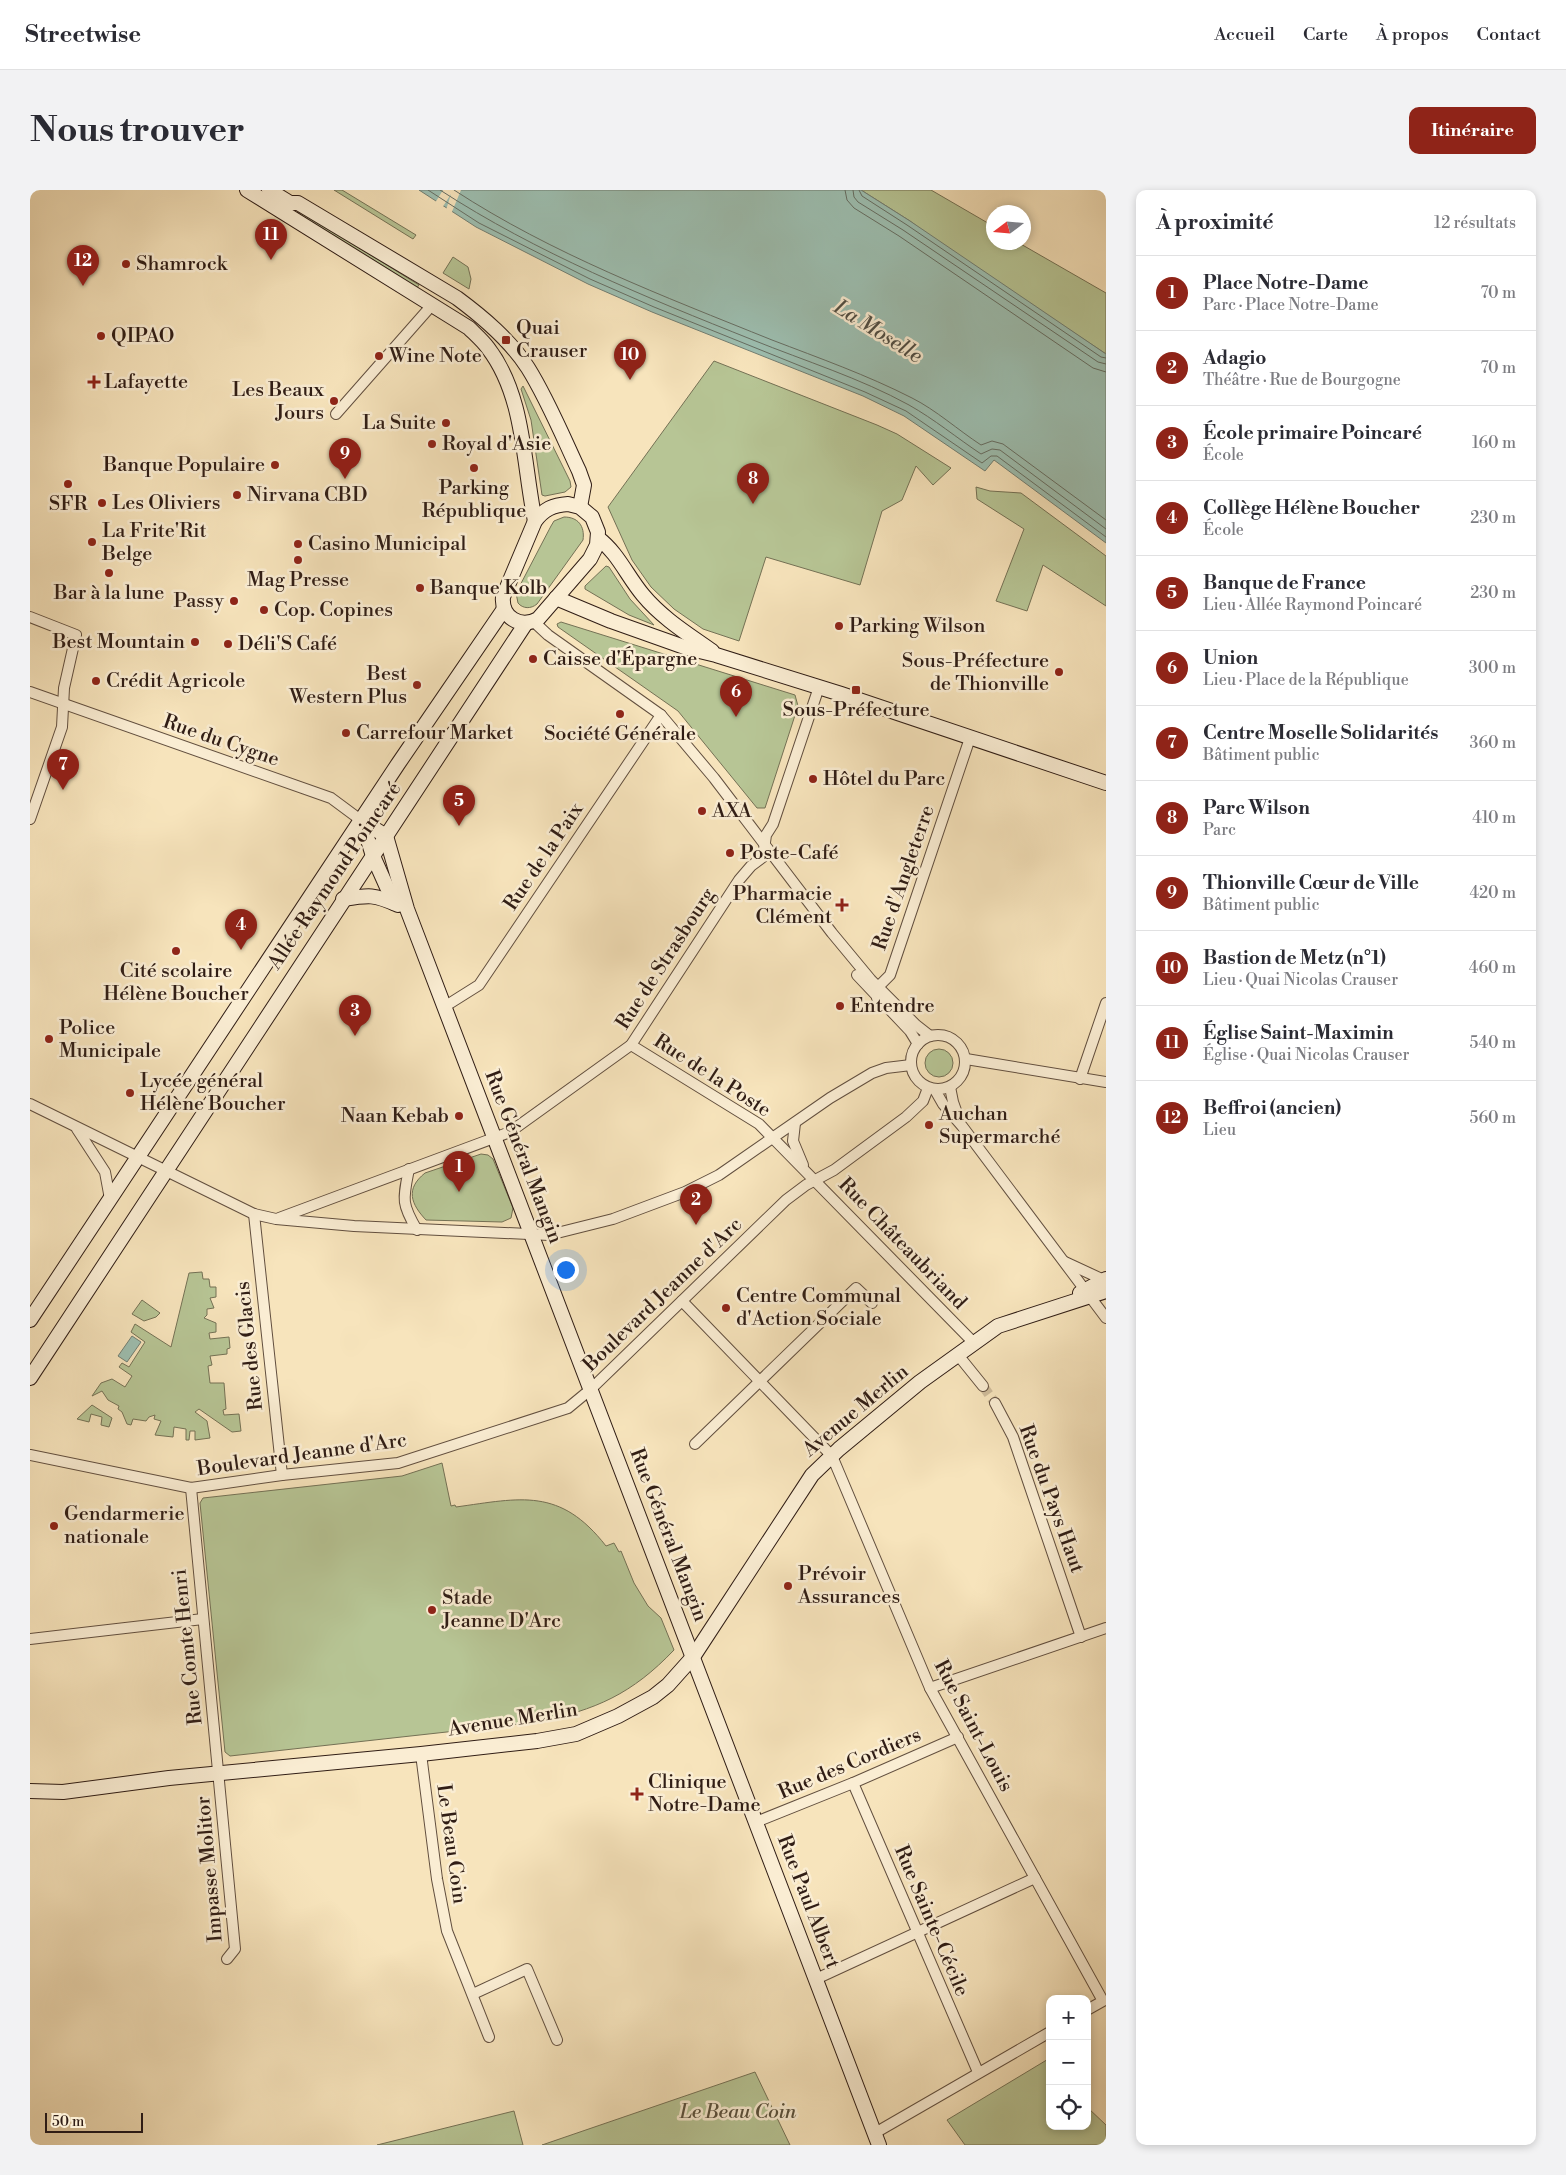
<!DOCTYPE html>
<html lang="fr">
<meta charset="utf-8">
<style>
body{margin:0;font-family:"Libre Bodoni",serif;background:#f2f2f3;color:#2b2b33}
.controls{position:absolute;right:15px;bottom:15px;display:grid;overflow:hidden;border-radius:10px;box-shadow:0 2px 8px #0003}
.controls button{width:45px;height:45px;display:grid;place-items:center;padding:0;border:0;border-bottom:1px solid #e1e1e2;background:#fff;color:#2b2b33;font:25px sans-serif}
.compass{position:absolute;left:956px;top:15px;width:45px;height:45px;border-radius:50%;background:#fff;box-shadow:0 2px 8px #0003;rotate:254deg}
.scale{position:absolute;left:15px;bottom:12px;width:98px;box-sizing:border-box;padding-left:5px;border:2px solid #301d15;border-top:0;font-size:14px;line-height:18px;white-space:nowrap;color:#301d15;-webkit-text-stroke:4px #faedd3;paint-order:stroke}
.you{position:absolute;left:535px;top:1079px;width:18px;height:18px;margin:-12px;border:4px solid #fff;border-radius:50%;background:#1a73e8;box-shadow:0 0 0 8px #1a73e833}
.badge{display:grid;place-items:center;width:32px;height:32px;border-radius:50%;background:#8f2418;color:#fff;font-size:16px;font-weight:700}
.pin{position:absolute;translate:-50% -41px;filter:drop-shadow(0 1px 2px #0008)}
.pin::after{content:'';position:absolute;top:26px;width:18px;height:15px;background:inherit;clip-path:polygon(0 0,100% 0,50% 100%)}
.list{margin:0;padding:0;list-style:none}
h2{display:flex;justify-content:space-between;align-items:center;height:65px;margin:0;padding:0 20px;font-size:21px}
h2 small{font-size:16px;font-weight:400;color:#7c7c81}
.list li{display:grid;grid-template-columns:32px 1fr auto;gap:15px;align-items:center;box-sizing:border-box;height:75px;padding:0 20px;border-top:1px solid #e1e1e2}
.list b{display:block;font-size:19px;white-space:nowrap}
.list p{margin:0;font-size:16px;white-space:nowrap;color:#7c7c81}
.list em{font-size:16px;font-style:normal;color:#7c7c81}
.icon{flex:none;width:28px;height:28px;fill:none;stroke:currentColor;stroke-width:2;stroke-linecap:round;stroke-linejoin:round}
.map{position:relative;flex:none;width:1076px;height:1955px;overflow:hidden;border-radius:10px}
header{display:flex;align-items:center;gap:30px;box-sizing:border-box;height:70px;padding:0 25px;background:#fff;border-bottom:1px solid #e1e1e2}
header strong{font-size:24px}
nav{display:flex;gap:28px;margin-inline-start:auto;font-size:18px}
.intro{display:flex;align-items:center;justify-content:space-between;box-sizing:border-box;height:120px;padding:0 30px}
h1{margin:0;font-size:35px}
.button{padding:12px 22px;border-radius:10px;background:#8f2418;color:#fff;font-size:18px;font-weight:700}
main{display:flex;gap:30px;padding:0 30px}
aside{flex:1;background:#fff;border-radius:10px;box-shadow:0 2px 8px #0003}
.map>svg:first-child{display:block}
.green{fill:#b7c595;stroke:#747155}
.water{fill:#9dbfb1;stroke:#717e73}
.pier{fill:#f7e4bc}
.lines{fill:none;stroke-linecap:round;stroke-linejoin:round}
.shore{stroke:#666e63;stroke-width:1}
.street-tunnel{stroke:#cfbc9b;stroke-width:10;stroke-dasharray:10 5;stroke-linecap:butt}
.street-casing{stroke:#624f3f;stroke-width:12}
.secondary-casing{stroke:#301d15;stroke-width:16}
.street{stroke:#faedd3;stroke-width:10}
.secondary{stroke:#faedd3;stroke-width:14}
.poi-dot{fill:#8f2418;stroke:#faedd3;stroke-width:2}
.labels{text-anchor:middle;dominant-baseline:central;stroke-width:5;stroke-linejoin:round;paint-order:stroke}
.poi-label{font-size:20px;fill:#301d15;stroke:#faedd3;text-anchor:start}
.street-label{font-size:20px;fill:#301d15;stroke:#faedd3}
.park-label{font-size:20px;font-style:italic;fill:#584f3b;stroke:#faedd3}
.water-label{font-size:21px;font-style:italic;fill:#514e44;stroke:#faedd3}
</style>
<header>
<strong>Streetwise</strong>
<nav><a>Accueil</a><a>Carte</a><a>À propos</a><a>Contact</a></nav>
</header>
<div class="intro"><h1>Nous trouver</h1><a class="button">Itinéraire</a></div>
<main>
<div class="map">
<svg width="1076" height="1955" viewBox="0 0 1076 1955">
<rect width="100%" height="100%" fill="#f7e4bc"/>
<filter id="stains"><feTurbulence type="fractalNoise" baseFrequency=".004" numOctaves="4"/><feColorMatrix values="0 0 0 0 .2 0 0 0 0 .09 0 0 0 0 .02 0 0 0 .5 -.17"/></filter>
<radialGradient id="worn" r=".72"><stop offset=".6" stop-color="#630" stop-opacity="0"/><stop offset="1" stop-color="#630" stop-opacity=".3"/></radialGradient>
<!-- green -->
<g class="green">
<polygon points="304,0 312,0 386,45 383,49"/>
<polygon points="831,0 901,0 963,36 964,52 989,53 1076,103 1076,164 916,58 880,31"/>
<polygon points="263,22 273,23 389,95 386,99"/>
<polygon points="423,67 438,77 441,89 439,99 413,83"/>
<polygon points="684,171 847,235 867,244 921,278 903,295 886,276 872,310 852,321 830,395 736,367 709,451 673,439 644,419 621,397 602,370 578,317"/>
<polygon points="493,196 540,291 541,297 535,302 515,306 512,305 501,230 491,199"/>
<polygon points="946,297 960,301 991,303 1076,366 1076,416 1013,375 997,421 966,411 994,339 947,309"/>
<path d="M534 327C548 327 555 336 553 350L507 414C501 419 493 419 488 413L486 403 521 336 524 331Z"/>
<polygon points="576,376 579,377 600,409 624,435 599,425 555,399 555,396"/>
<polygon points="531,432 765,505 768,516 735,618 727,618 648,521 528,437 527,434"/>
<circle cx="909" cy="873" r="14"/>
<path d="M451 964 458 965 463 969 483 1018 481 1028 472 1032 396 1030C381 1014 375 999 395 983Z"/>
<polygon points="172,1082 173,1089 179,1089 180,1097 186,1097 186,1107 180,1108 184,1118 177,1119 177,1125 174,1128 186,1133 186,1142 179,1143 180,1149 199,1147 200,1158 197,1159 197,1164 180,1166 182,1175 178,1176 180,1193 194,1193 196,1219 193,1220 194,1225 209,1224 211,1241 202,1242 169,1219 165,1222 177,1231 180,1248 165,1250 165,1241 160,1241 159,1250 156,1250 156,1239 144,1237 143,1247 125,1245 131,1231 124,1229 125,1225 119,1227 116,1231 103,1229 101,1235 97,1234 92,1222 88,1219 89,1216 78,1210 72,1201 62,1206 71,1193 82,1189 95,1197 102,1186 89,1177 92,1173 99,1177 115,1152 101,1142 105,1134 141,1157 159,1083"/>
<polygon points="112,1110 130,1123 126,1127 114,1131 102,1124"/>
<polygon points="62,1215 82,1228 79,1237 71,1235 72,1227 61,1224 59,1232 47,1229"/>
<path d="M412 1273 421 1316 425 1315 426 1317C491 1308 530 1297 576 1356L584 1353 589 1362 591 1361 604 1393 618 1416 631 1428 644 1460C602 1504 566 1520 507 1532L200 1566 195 1562 170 1313 173 1308 372 1286Z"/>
<polygon points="1020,1868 1020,1936 1057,1936 1057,1917 1076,1935 1076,1955 935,1955 917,1930"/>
<polygon points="725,1882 760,1955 512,1955"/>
<polygon points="484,1921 493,1955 347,1955"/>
</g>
<!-- water -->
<g class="water">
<polygon points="389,0 831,0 880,31 1076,164 1076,353 964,270 955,281 874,226 833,206 622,122 558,94 446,37"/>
<polygon points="102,1146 111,1152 97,1172 88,1166"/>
</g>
<!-- pier -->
<polygon class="pier" points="413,0 431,0 421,24 416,20 421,4 412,18 405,13"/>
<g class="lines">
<!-- shore -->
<g class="shore">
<polyline points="398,0 449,33 560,89 624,117 835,202 876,221 952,273 961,266 967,266 1076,347"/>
<path d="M410 0C507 63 615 107 723 150 775 171 830 188 879 215 904 229 927 248 951 264L962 259 970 260 1076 339"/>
<path d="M424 0C522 64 633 106 742 150 789 168 837 185 882 208 906 220 928 240 951 255L962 251 973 254 1076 330"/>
<polyline points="815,0 817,10 824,18 869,46 1063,178 1076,182"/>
<polyline points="823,0 824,7 828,12 873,40 1068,172 1076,174"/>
<polyline points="829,0 832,6 877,35 1071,167 1076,168"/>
</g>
<!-- street-tunnel -->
<polyline class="street-tunnel" points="953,1196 965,1213"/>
<defs>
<g id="street">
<polyline points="306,224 402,115"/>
<polyline points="0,427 46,445 34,498 32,537 0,629"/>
<polyline points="503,431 518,445 631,525 684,588 802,743 841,790 886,835 900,846"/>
<polyline points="0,502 301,608 332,631"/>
<polyline points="827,785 880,841 888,854"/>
<polyline points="847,808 848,797 860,785 940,548"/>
<polyline points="414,817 449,795 631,525"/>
<circle cx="908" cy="872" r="27"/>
<polyline points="601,855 729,934 944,1153"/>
<polyline points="936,869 1076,892"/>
<polyline points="1050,889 1076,813"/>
<polyline points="920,897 923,912 929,929"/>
<polyline points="905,900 913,914 932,936 1076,1128"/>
<polyline points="0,914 224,1024 246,1029 324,1036 519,1045 583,1029 655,1002 689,985 800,908 842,883 856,878 881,875"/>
<polyline points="765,933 763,951 773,975"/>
<polyline points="47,939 75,982 80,1009"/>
<path d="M379 979C373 1009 371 1013 387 1040"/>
<polyline points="224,1024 252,1285"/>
<polyline points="249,1028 480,942 601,855 709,690 721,676 733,667 736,645 743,634 789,497"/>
<polyline points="1035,1072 1076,1091"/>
<polyline points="652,1111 802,1266 900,1498 1073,1811 1057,1820"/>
<polyline points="928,1165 953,1196"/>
<polyline points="965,1213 983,1247 1051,1447"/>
<polyline points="665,1254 826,1098 842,1113"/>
<polyline points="0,1265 161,1298 252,1285 368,1273 538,1218 561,1199 756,1010 776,995 804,980 876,927 893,911 898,898"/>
<polyline points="161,1298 205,1759 197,1769"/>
<polyline points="0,1449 173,1429"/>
<polyline points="900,1498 1076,1438"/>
<polyline points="391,1564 407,1689 417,1741 459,1847"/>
<polyline points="823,1593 948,1882"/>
<polyline points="726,1632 823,1593 928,1547"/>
<polyline points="786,1789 1005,1688"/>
<polyline points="443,1804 497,1779 527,1850"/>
<polyline points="845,1943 1020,1842"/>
</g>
<g id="secondary">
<path d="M217 0 439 138C445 144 453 151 458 158 495 206 493 274 505 331"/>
<path d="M239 0 260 13H268L427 108C454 128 480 150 498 178 518 210 533 247 549 281L554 295 550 317"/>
<path d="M538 314 550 317 562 327 568 342 567 355 560 369 508 429C490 439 471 427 473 407L505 331C514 319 523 315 538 314Z"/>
<path d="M568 348C588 363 597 386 613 405 632 428 658 444 682 461"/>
<polyline points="526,408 581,431 657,458 686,465 811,504 1076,593"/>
<polyline points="332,631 356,646 377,719 849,1955"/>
<polyline points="332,631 343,666 364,713"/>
<path d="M313 709C339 705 344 704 368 715"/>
<polyline points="1050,1103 1076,1089"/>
<polyline points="0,1130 368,574 474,419"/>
<polyline points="0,1188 496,433"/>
<polyline points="0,1601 33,1602 139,1588 391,1564 507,1551 546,1544 588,1526 623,1507 638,1495 663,1467 782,1285 809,1259 890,1192 968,1136 1076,1101"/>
</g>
</defs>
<!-- street casing -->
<use href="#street" class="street-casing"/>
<!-- secondary casing -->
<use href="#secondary" class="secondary-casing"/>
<!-- street -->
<use href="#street" class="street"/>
<!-- secondary -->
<use href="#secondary" class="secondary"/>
</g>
<!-- markers -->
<g class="poi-dot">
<circle cx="96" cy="74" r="5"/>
<circle cx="71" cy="146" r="5"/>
<rect x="471" y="145" width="10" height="10" rx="2.5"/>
<circle cx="349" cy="166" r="5"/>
<path d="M61.5 184.5h5v5h5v5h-5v5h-5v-5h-5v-5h5z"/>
<circle cx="304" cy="211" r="5"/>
<circle cx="416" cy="233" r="5"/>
<circle cx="402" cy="254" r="5"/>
<circle cx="245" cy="275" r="5"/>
<circle cx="444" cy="278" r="5"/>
<circle cx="38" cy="294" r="5"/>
<circle cx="207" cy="305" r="5"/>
<circle cx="72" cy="313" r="5"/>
<circle cx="62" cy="352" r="5"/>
<circle cx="268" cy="354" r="5"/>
<circle cx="268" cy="370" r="5"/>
<circle cx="79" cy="383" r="5"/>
<circle cx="390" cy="398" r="5"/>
<circle cx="204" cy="411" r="5"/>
<circle cx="234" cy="420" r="5"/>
<circle cx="809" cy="436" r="5"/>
<circle cx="165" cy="452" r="5"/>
<circle cx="198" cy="454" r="5"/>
<circle cx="503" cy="469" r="5"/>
<circle cx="1029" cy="482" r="5"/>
<circle cx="66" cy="491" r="5"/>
<circle cx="387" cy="495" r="5"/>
<rect x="821" y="495" width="10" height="10" rx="2.5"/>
<circle cx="590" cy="524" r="5"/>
<circle cx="316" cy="543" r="5"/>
<circle cx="783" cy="589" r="5"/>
<circle cx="672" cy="621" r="5"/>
<circle cx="700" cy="663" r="5"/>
<path d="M809.5 707.5h5v5h5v5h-5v5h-5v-5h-5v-5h5z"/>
<circle cx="146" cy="761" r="5"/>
<circle cx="810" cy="816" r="5"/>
<circle cx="19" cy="849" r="5"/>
<circle cx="100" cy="903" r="5"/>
<circle cx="429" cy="926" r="5"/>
<circle cx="899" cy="935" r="5"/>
<circle cx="696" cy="1118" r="5"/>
<circle cx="24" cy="1336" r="5"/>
<circle cx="758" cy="1396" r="5"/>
<circle cx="402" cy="1420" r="5"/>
<path d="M604.5 1596.5h5v5h5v5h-5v5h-5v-5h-5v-5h5z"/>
</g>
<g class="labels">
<!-- poi labels -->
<g class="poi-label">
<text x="106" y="74">Shamrock</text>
<text x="486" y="138">Quai<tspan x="486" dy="23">Crauser</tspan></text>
<text x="81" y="146">QIPAO</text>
<text x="359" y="166">Wine Note</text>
<text x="74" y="192">Lafayette</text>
<text x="294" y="200" text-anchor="end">Les Beaux<tspan x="294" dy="23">Jours</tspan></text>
<text x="406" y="233" text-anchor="end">La Suite</text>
<text x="412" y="254">Royal d'Asie</text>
<text x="235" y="275" text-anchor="end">Banque Populaire</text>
<text x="444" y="298" text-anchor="middle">Parking<tspan x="444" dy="23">République</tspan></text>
<text x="217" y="305">Nirvana CBD</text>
<text x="82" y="313">Les Oliviers</text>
<text x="38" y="314" text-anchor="middle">SFR</text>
<text x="72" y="341">La Frite'Rit<tspan x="72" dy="23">Belge</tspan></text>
<text x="278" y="354">Casino Municipal</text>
<text x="268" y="390" text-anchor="middle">Mag Presse</text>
<text x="400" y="398">Banque Kolb</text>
<text x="79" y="403" text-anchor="middle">Bar à la lune</text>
<text x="194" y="411" text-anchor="end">Passy</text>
<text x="244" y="420">Cop. Copines</text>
<text x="819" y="436">Parking Wilson</text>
<text x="155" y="452" text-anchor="end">Best Mountain</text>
<text x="208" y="454">Déli'S Café</text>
<text x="513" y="469">Caisse d'Épargne</text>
<text x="1019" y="471" text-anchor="end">Sous-Préfecture<tspan x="1019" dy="23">de Thionville</tspan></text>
<text x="377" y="484" text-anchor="end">Best<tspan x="377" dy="23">Western Plus</tspan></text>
<text x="76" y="491">Crédit Agricole</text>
<text x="826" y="520" text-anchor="middle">Sous-Préfecture</text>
<text x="326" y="543">Carrefour Market</text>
<text x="590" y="544" text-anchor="middle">Société Générale</text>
<text x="793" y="589">Hôtel du Parc</text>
<text x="682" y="621">AXA</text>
<text x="710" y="663">Poste-Café</text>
<text x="802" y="704" text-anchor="end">Pharmacie<tspan x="802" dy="23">Clément</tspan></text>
<text x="146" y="781" text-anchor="middle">Cité scolaire<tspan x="146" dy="23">Hélène Boucher</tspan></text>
<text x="820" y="816">Entendre</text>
<text x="29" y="838">Police<tspan x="29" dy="23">Municipale</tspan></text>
<text x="110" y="891">Lycée général<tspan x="110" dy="23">Hélène Boucher</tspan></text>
<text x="909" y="924">Auchan<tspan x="909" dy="23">Supermarché</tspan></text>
<text x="419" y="926" text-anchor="end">Naan Kebab</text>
<text x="706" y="1106">Centre Communal<tspan x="706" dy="23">d'Action Sociale</tspan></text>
<text x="34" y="1324">Gendarmerie<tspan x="34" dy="23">nationale</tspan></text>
<text x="768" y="1384">Prévoir<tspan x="768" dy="23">Assurances</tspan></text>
<text x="412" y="1408">Stade<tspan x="412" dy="23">Jeanne D'Arc</tspan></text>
<text x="618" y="1592">Clinique<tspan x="618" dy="23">Notre-Dame</tspan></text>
</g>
<!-- street labels -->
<g class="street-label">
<text transform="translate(191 551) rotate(19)">Rue du Cygne</text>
<text transform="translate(514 667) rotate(-56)">Rue de la Paix</text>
<text transform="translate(305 686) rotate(-56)">Allée Raymond Poincaré</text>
<text transform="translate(874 688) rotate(-71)">Rue d'Angleterre</text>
<text transform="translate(636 769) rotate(-57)">Rue de Strasbourg</text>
<text transform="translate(682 886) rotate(33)">Rue de la Poste</text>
<text transform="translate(493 967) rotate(69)">Rue Général Mangin</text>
<text transform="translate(872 1054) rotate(46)">Rue Châteaubriand</text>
<text transform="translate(633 1105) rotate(-44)">Boulevard Jeanne d'Arc</text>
<text transform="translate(220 1156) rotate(-96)">Rue des Glacis</text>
<text transform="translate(826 1221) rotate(-40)">Avenue Merlin</text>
<text transform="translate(272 1265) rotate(-8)">Boulevard Jeanne d'Arc</text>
<text transform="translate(1021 1309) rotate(70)">Rue du Pays Haut</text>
<text transform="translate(638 1345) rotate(69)">Rue Général Mangin</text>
<text transform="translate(158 1457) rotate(-96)">Rue Comte Henri</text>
<text transform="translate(483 1530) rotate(-9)">Avenue Merlin</text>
<text transform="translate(943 1536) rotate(62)">Rue Saint-Louis</text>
<text transform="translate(820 1574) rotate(-23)">Rue des Cordiers</text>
<text transform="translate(421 1654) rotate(82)">Le Beau Coin</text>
<text transform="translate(180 1679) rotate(-95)">Impasse Molitor</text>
<text transform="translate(778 1712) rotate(69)">Rue Paul Albert</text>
<text transform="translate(901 1731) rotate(67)">Rue Sainte-Cécile</text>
</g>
<!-- park labels -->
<g class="park-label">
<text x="708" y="1922">Le Beau Coin</text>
</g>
<!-- water labels -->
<g class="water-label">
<text transform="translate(848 142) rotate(32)">La Moselle</text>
</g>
</g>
<rect width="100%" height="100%" filter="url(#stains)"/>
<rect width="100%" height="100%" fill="url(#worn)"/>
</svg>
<div class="controls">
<button>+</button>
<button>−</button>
<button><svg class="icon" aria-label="locate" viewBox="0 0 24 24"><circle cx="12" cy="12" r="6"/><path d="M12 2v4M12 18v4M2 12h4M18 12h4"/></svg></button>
</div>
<svg class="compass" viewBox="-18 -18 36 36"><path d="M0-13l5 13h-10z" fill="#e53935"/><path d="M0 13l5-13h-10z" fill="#7c7c81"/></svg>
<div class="scale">50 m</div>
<div class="you"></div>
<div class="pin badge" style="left:429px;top:1002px">1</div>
<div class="pin badge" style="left:666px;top:1035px">2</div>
<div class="pin badge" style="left:325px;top:846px">3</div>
<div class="pin badge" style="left:211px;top:760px">4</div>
<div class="pin badge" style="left:429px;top:636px">5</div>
<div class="pin badge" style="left:706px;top:527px">6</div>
<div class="pin badge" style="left:33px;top:600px">7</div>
<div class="pin badge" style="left:723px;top:314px">8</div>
<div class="pin badge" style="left:315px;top:289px">9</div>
<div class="pin badge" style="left:600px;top:190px">10</div>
<div class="pin badge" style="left:241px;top:70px">11</div>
<div class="pin badge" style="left:53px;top:96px">12</div>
</div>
<aside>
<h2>À proximité<small>12 résultats</small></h2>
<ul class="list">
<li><span class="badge">1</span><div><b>Place Notre-Dame</b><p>Parc · Place Notre-Dame</p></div><em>70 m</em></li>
<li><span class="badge">2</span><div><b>Adagio</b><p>Théâtre · Rue de Bourgogne</p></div><em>70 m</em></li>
<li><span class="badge">3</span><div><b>École primaire Poincaré</b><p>École</p></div><em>160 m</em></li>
<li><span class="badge">4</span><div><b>Collège Hélène Boucher</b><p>École</p></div><em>230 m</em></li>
<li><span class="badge">5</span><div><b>Banque de France</b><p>Lieu · Allée Raymond Poincaré</p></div><em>230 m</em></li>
<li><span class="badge">6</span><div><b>Union</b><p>Lieu · Place de la République</p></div><em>300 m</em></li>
<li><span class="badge">7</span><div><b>Centre Moselle Solidarités</b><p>Bâtiment public</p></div><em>360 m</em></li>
<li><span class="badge">8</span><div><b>Parc Wilson</b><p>Parc</p></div><em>410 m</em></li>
<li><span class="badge">9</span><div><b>Thionville Cœur de Ville</b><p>Bâtiment public</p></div><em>420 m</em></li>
<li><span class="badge">10</span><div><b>Bastion de Metz (n°1)</b><p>Lieu · Quai Nicolas Crauser</p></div><em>460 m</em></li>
<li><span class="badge">11</span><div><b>Église Saint-Maximin</b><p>Église · Quai Nicolas Crauser</p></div><em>540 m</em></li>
<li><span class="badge">12</span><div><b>Beffroi (ancien)</b><p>Lieu</p></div><em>560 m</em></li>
</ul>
</aside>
</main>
